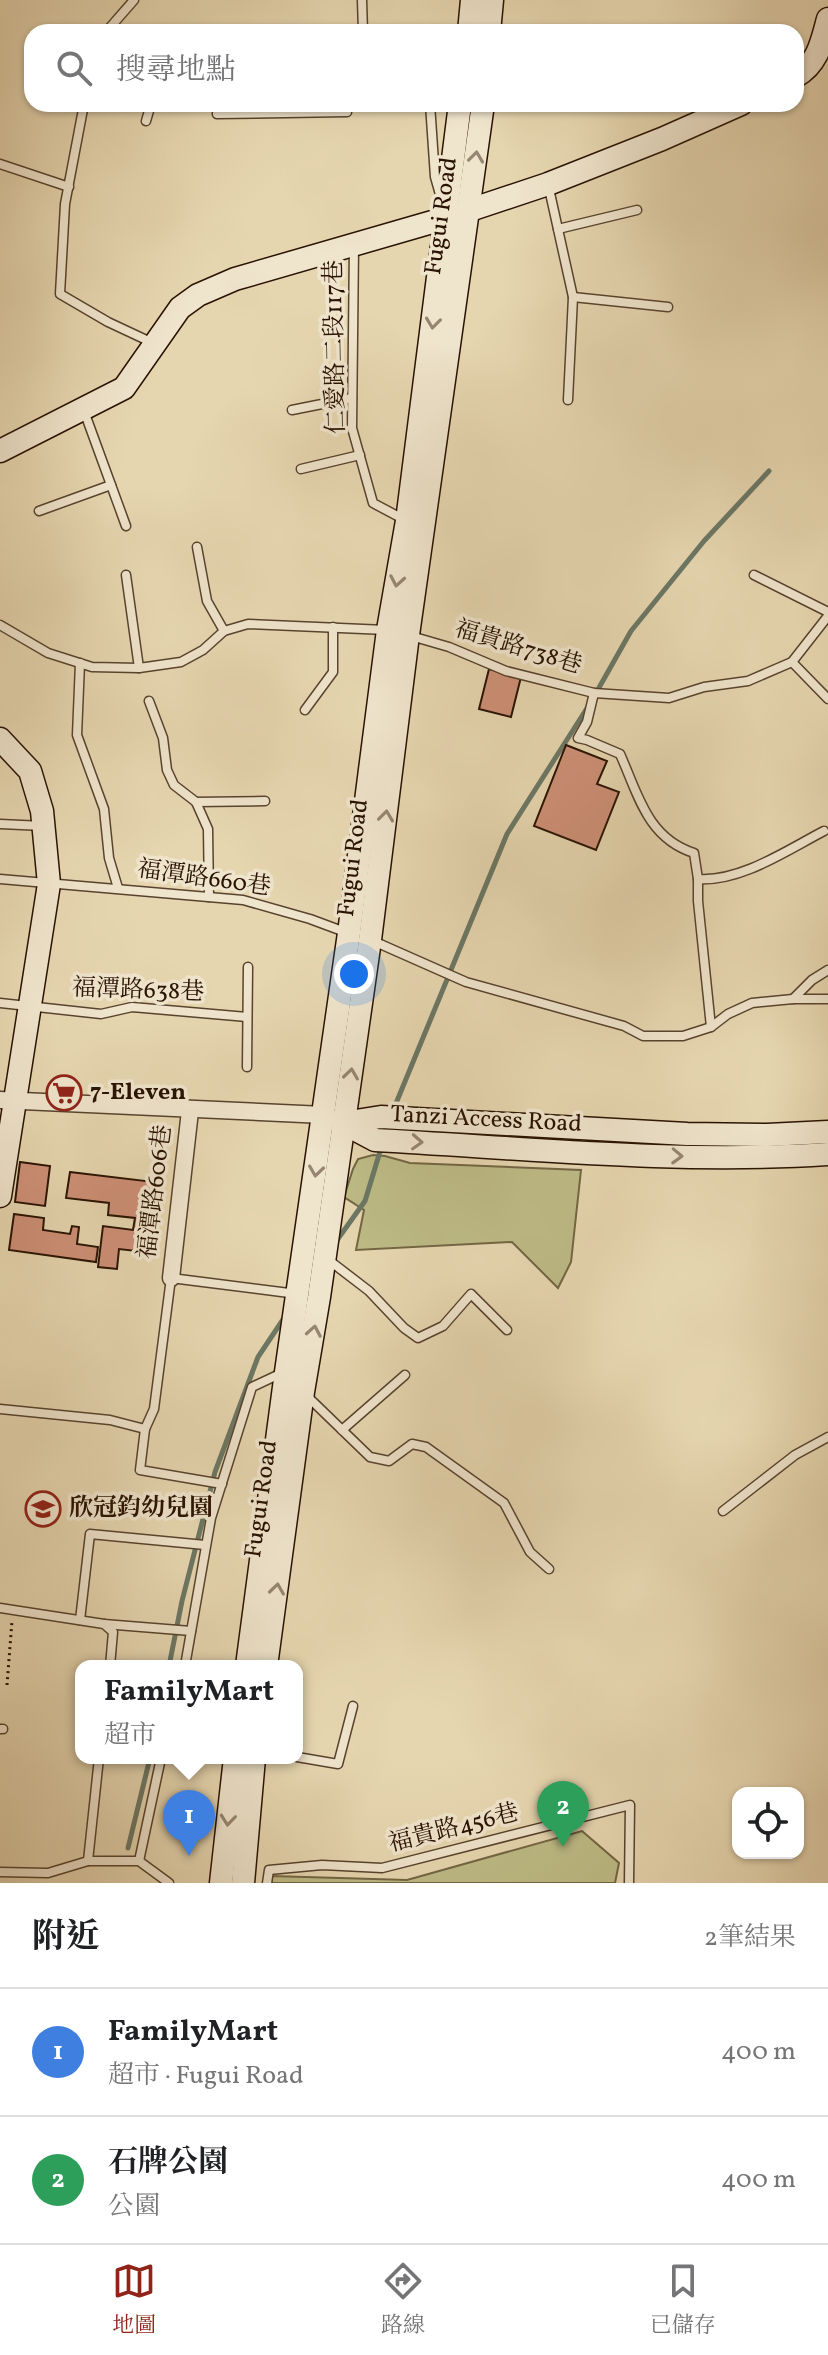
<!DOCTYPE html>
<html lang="zh-TW">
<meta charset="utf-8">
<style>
body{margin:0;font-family:Vollkorn,"Noto Serif TC",serif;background:#f6f6f6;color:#202124}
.controls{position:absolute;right:24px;bottom:24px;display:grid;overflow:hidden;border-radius:16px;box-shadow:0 2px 6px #0004}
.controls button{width:72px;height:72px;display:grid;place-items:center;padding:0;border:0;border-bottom:2px solid #e0e0e0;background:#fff;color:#202124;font:40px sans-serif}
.you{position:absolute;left:354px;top:974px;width:28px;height:28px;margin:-20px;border:6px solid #fff;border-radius:50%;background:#1a73e8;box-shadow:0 0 0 12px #1a73e833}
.badge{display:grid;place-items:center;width:52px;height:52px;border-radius:50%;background:#8f2418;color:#fff;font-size:26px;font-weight:700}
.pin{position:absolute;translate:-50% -66px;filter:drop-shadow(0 2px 4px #0008)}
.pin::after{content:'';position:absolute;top:42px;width:28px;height:24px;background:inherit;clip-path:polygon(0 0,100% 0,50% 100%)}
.popup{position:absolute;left:75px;top:1660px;width:228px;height:104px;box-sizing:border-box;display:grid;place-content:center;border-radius:16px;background:#fff;filter:drop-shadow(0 2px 6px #0005);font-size:26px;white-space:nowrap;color:#757577}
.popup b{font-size:30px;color:#202124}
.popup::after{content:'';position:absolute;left:50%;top:100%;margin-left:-16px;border:16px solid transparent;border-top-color:#fff}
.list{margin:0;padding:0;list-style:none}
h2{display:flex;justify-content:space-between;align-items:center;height:104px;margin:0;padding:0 32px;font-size:34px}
h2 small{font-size:26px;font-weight:400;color:#757577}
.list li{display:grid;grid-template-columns:52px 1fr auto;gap:24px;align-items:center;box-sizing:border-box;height:128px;padding:0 32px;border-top:2px solid #e0e0e0}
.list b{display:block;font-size:30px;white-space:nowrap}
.list p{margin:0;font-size:26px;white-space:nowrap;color:#757577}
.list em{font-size:26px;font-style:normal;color:#757577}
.icon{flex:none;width:44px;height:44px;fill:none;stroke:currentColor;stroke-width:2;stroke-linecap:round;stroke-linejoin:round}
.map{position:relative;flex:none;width:828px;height:1883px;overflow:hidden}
.search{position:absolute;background:#fff;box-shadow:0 2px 6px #0004;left:24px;right:24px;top:24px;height:88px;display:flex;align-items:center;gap:20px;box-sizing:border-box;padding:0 28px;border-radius:24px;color:#757577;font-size:30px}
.sheet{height:360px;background:#fff}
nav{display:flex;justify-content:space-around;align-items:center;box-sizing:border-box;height:112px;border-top:2px solid #e0e0e0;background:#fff;font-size:22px;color:#757577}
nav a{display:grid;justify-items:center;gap:4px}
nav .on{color:#8f2418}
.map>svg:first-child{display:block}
.green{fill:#bdbb86;stroke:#736644;stroke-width:2}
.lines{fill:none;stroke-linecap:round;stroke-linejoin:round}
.stream{stroke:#6b7764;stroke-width:5}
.building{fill:#ce9077;stroke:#291202;stroke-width:2}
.lane-casing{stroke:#58432e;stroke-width:11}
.street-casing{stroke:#58432e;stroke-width:19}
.secondary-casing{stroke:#291202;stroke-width:25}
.path{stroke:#291202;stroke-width:3;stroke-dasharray:2 4;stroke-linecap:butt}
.lane{stroke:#efe4cc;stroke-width:8}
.street{stroke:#efe4cc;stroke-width:16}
.secondary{stroke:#efe4cc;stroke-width:22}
.oneway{stroke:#968671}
.labels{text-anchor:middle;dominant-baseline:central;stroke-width:7;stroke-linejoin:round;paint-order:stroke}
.street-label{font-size:24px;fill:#291202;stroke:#efe4cc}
.poi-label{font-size:24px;font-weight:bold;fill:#291202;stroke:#efe4cc;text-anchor:start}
</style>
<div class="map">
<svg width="828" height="1883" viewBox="0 0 828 1883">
<rect width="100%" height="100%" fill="#e6d6b0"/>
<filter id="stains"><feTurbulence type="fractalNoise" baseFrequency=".0025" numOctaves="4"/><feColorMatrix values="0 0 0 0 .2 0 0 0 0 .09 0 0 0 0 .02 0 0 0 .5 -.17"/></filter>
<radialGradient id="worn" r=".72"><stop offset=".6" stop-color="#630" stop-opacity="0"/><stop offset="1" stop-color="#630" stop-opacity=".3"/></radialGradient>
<!-- green -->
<g class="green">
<polygon points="373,1155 385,1156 410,1163 581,1170 571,1262 558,1288 512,1242 356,1250 364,1210 344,1197 353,1169 358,1159"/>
<polygon points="582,1831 619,1863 615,1883 272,1883 272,1876 407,1880"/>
</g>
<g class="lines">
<!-- stream -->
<g class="stream">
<polyline points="596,693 631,631 704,541 769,471"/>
<polyline points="392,1113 507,834 589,705"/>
<polyline points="335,1243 365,1201 382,1145"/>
<polyline points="169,1666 182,1601 215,1472 258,1357 284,1318"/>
<polyline points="128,1848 150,1758"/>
</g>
</g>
<!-- building -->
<g class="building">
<polygon points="489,669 521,677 511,717 479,709"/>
<polygon points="566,745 607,761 597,784 619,792 596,850 534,826"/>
<polygon points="20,1162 50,1166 45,1206 15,1202"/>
<polygon points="70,1172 154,1182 145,1252 119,1249 117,1269 98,1267 103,1226 133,1230 135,1218 108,1215 109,1203 66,1198"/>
<polygon points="14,1214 44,1218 43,1230 70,1234 72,1226 79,1227 77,1244 98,1247 96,1262 9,1250"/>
</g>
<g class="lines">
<defs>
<g id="lane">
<polyline points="362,0 363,32"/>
<polyline points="106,32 134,0"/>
<polyline points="84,104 65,204 60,294 108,322 155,344"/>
<polyline points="218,104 217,114 347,112"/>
<polyline points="430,104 435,177 441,198"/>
<polyline points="146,121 151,104"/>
<polyline points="0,164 69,187"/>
<polyline points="548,184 573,297 568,400"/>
<polyline points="558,229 637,210"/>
<polyline points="354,245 352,428 373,503 403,519"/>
<polyline points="573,297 668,307"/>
<polyline points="292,410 352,398"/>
<polyline points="84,411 126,526"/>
<polyline points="301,469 360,455"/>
<polyline points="39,511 111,485"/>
<polyline points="197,547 207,601 224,631"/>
<polyline points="126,575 139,668"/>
<polyline points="754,575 828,612"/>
<polyline points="0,625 48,653 92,667 139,668 181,662 203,650 224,631 248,624 386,630"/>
<polyline points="411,636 449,647 506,671 594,693 669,698 704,687 748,681 792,662 828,616"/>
<polyline points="792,662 828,699"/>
<polyline points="80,663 77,735 104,809 109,858 118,888"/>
<path d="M594 693 587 722 578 738 587 740 620 754C638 794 647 838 694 853L698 879V901L711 1027"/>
<polyline points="149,701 163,738 167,770 174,785 196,802 208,829 209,897"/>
<polyline points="305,710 333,672 333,627"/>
<polyline points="196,802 265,801"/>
<polyline points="0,824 43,826"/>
<polyline points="0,879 243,900 310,919 345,932"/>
<path d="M698 879C741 882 787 850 824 831"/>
<polyline points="371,940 466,982 624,1026 643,1036 683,1036 711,1027 728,1014 752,1003 793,999 828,999"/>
<polyline points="793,999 812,980 828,970"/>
<polyline points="0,1003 101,1014 132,1007 247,1017"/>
<polyline points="247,1067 248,967"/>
<polyline points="326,1258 369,1291 404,1328 418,1338 443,1326 471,1294 507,1330"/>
<polyline points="307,1396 370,1457 389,1461 412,1444 426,1447 504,1503 530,1552 549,1569"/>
<polyline points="0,1409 110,1420 145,1429"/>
<polyline points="342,1430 405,1375"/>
<polyline points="222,1484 140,1470 145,1429 154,1409 171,1278 297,1294"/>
<polyline points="723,1511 795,1455 828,1437"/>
<polyline points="0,1608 104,1624 113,1632 110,1666"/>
<polyline points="80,1620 90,1534 205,1545"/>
<polyline points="104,1624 191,1631"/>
<polyline points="185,1666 211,1518 252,1387 284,1372"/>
<polyline points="0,1729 3,1729"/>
<polyline points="297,1757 338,1764 353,1706"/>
<polyline points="88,1861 99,1758"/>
<polyline points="139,1861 161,1758"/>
<polyline points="0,1872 48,1873 88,1861 139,1861 169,1883"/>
<polyline points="267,1883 269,1870 322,1865 382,1868 630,1805 629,1883"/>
</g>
<g id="street">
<polyline points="0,1100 324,1115 333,1119"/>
<polyline points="171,1278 190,1111"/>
</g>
<g id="secondary">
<polyline points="469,32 472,0"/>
<polyline points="489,32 492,0"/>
<path d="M796 76C818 64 822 41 828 19"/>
<polyline points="0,451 124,388 180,308 198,295 235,279 446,218 548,184 662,139 741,104"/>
<polyline points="0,739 30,771 42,811 49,884 0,1196"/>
<path d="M343 1123 375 1140C525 1148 677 1164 828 1154"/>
<polyline points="343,1123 381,1117 687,1134 767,1135 828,1132"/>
<polyline points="247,1666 286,1372 349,933 388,630 407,521 460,104"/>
<polyline points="266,1666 303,1392 319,1297 370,940 408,635 483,104"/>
<polyline points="221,1883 235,1758"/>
<polyline points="243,1883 254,1758"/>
</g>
</defs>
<!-- lane casing -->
<use href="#lane" class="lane-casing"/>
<!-- street casing -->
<use href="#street" class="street-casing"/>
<!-- secondary casing -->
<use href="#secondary" class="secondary-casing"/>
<!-- path -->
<polyline class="path" points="7,1685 12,1621"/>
<!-- lane -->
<use href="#lane" class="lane"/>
<!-- street -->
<use href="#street" class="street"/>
<!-- secondary -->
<use href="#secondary" class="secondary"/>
</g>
<!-- one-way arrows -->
<defs><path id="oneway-chevron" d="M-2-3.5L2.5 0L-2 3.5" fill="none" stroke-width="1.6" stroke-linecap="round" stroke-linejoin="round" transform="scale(2)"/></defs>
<g class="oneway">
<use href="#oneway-chevron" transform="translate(476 157) rotate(-83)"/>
<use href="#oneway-chevron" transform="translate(433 323) rotate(97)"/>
<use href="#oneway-chevron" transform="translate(397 581) rotate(100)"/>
<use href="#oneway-chevron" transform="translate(386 816) rotate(-83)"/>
<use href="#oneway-chevron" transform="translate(351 1074) rotate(-82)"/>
<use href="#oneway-chevron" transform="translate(417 1142) rotate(3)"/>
<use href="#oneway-chevron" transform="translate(677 1156) rotate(2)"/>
<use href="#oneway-chevron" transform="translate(316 1171) rotate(98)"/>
<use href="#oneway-chevron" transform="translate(314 1331) rotate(-80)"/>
<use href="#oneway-chevron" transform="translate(277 1589) rotate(-82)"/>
<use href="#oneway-chevron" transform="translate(228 1820) rotate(96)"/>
</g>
<!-- icons -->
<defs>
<symbol id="supermarket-ring" viewBox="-11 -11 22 22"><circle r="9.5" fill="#efe4cc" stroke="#8f2418" stroke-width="1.5"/><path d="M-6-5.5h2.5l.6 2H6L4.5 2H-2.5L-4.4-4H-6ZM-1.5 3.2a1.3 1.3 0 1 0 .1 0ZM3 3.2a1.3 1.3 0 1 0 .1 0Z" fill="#8f2418"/></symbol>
<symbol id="school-ring" viewBox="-11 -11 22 22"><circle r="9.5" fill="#efe4cc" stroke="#8f2418" stroke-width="1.5"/><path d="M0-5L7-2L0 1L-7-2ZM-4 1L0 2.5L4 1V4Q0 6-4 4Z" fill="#8f2418"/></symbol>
</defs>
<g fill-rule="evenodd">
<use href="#supermarket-ring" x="44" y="1073" width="40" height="40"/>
<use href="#school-ring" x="23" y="1489" width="40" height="40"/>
</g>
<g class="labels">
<!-- street labels -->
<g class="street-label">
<text transform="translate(442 216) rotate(-82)">Fugui Road</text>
<text transform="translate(336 347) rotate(-91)">仁愛路二段117巷</text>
<text transform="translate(518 648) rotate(17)">福貴路738巷</text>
<text transform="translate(354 858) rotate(-83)">Fugui Road</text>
<text transform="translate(204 879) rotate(8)">福潭路660巷</text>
<text transform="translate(138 991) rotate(2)">福潭路638巷</text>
<text transform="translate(486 1120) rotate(3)">Tanzi Access Road</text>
<text transform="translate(156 1192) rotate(-83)">福潭路606巷</text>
<text transform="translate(262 1499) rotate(-82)">Fugui Road</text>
<text transform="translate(454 1829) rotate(-14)">福貴路456巷</text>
</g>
<!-- poi labels -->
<g class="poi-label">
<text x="90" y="1093">7-Eleven</text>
<text x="69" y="1509">欣冠鈞幼兒園</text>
</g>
</g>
<rect width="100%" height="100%" filter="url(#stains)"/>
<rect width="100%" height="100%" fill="url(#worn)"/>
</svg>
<div class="controls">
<button><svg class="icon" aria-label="locate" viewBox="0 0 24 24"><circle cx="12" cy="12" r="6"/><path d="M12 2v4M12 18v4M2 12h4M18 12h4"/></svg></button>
</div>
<div class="you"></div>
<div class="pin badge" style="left:189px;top:1856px;background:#3f7fe0">1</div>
<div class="popup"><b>FamilyMart</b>超市</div>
<div class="pin badge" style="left:563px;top:1847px;background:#2e9e5b">2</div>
<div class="search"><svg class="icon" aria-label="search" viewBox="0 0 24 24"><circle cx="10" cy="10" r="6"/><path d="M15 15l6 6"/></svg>搜尋地點</div>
</div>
<section class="sheet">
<h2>附近<small>2筆結果</small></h2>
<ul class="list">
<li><span class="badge" style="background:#3f7fe0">1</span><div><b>FamilyMart</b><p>超市 · Fugui Road</p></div><em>400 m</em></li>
<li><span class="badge" style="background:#2e9e5b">2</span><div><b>石牌公園</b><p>公園</p></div><em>400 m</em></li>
</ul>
</section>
<nav>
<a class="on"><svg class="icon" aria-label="map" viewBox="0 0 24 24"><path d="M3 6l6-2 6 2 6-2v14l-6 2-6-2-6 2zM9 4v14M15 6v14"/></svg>地圖</a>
<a><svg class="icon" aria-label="directions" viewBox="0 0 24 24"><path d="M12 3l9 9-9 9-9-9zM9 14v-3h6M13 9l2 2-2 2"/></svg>路線</a>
<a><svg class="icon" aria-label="saved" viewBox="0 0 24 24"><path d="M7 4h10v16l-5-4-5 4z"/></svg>已儲存</a>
</nav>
